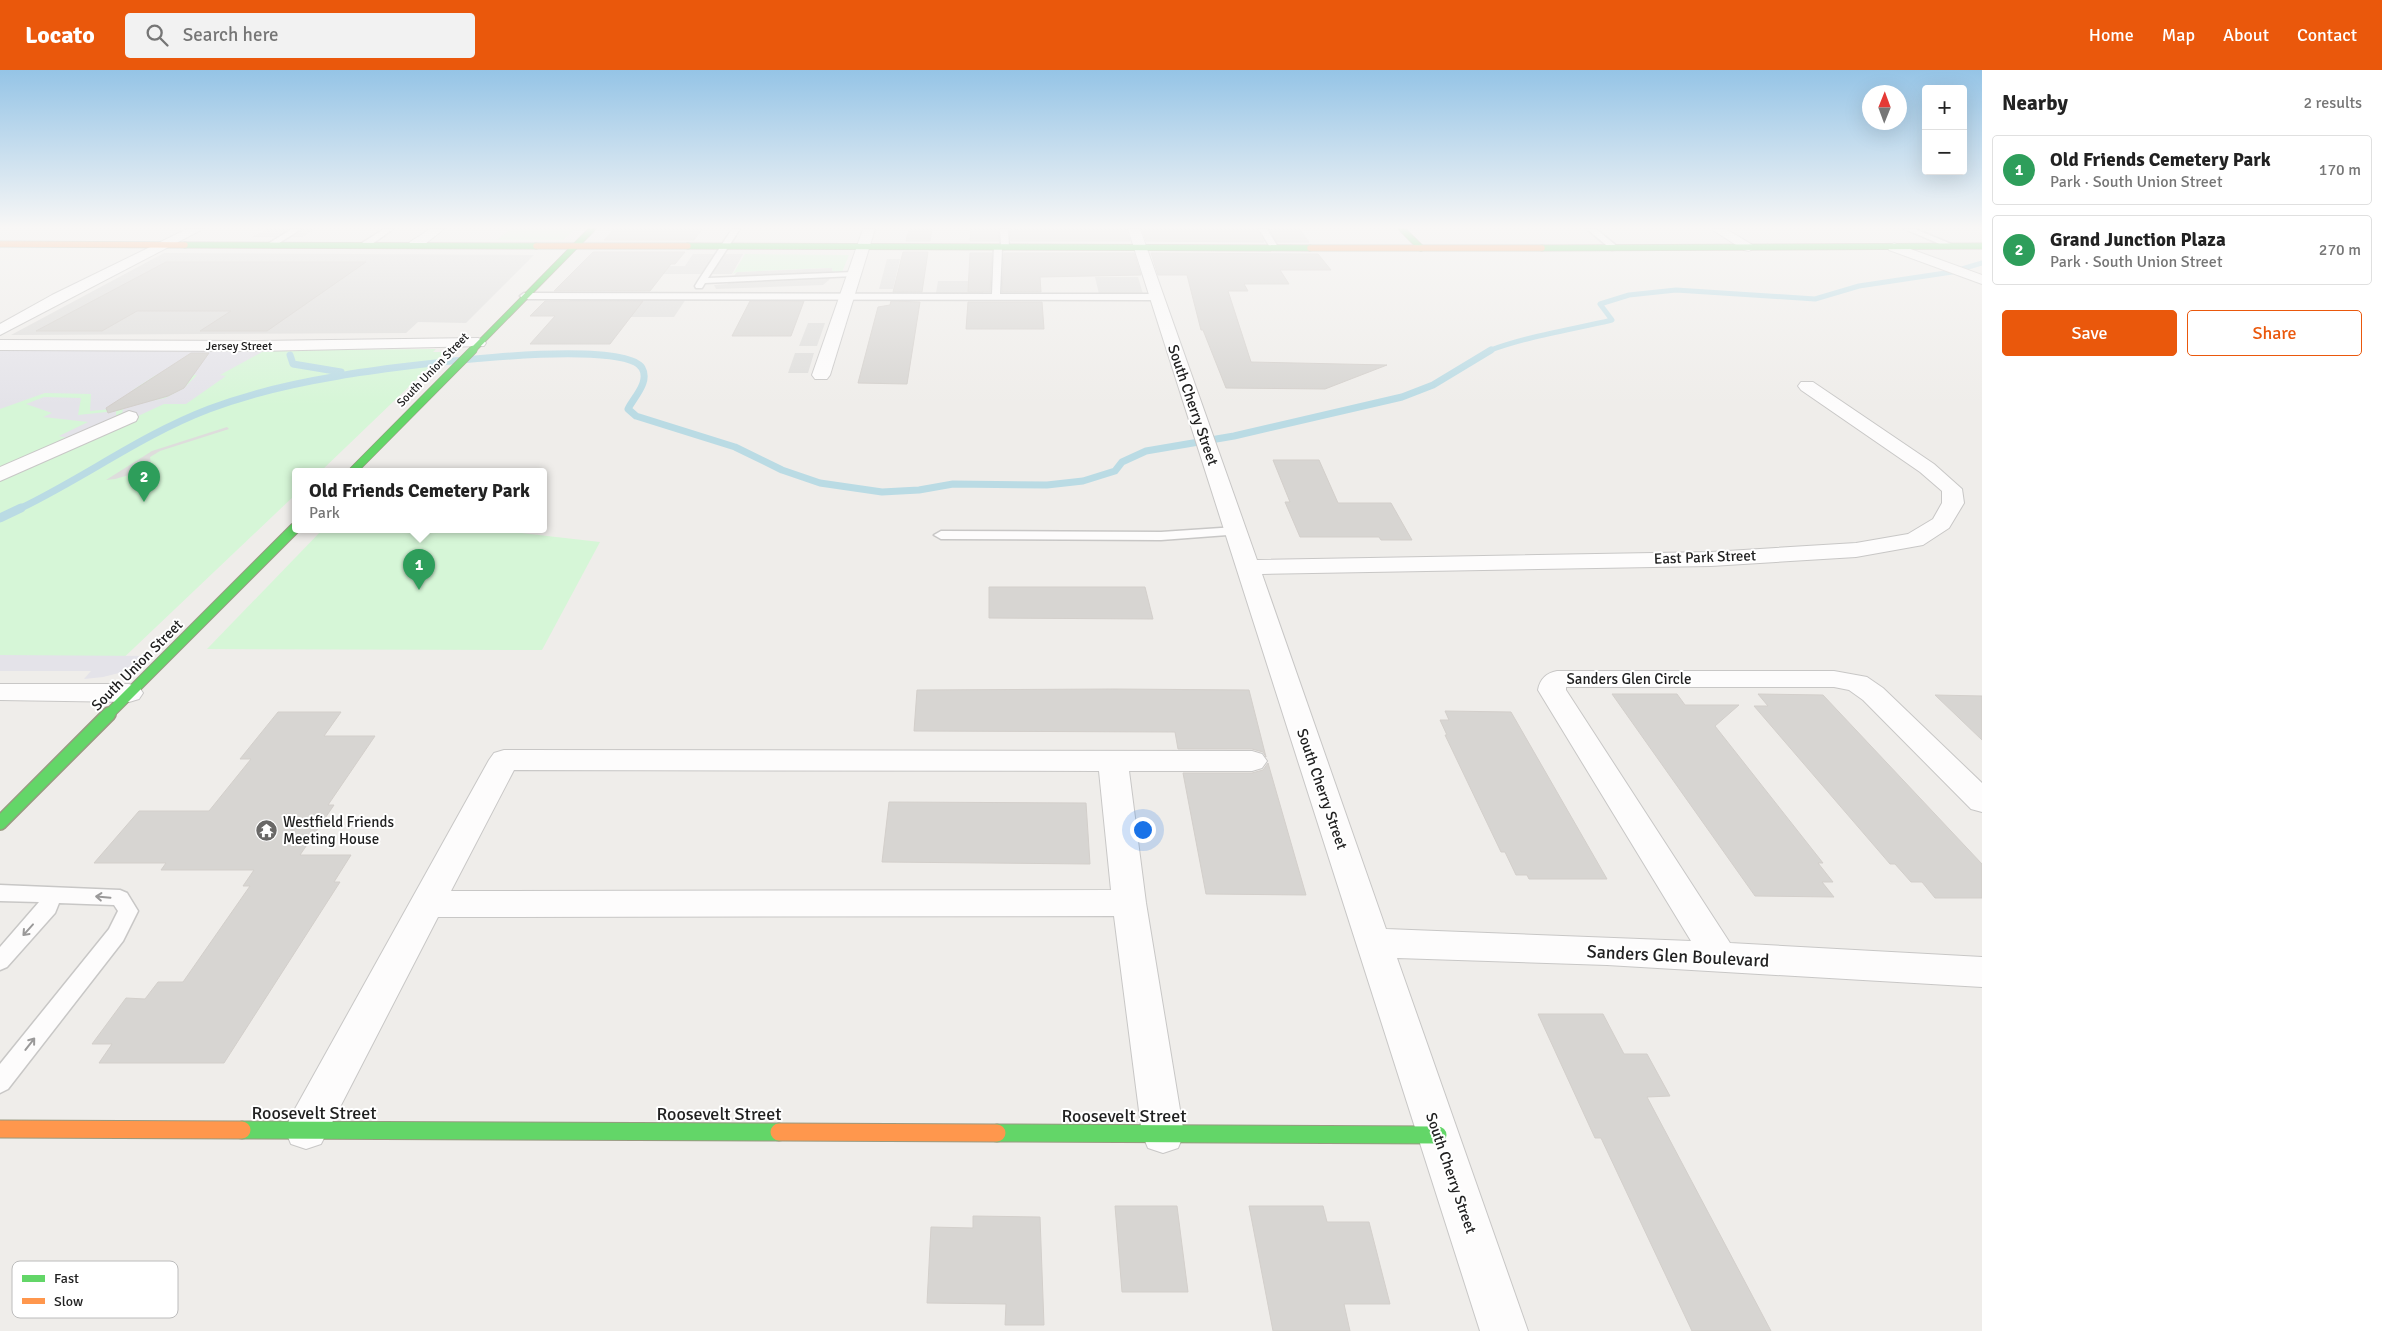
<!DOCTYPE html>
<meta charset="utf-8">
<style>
body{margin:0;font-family:Signika,sans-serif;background:#f2f2f2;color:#222}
.controls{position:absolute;right:15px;top:15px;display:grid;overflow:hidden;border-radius:5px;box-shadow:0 5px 20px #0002}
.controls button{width:45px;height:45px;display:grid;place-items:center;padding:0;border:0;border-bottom:1px solid #e0e0e0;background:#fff;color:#222;font:25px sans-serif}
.compass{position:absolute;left:1862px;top:15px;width:45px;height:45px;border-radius:50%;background:#fff;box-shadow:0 5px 20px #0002;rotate:1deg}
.you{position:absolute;left:1142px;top:759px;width:18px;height:18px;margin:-12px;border:4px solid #fff;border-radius:50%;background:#1a73e8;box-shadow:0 0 0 8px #1a73e833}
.badge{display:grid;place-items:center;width:32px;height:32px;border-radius:50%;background:#ea580c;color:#fff;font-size:16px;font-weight:700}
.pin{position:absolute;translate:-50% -41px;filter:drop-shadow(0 1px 2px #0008)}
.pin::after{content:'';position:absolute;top:26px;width:18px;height:15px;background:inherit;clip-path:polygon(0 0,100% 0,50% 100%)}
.popup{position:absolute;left:292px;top:398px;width:255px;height:65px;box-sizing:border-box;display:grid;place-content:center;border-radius:5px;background:#fff;filter:drop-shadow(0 1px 4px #0005);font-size:16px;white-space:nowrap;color:#767676}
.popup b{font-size:19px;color:#222}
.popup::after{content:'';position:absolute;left:50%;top:100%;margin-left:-10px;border:10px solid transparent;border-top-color:#fff}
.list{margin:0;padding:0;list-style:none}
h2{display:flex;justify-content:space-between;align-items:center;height:65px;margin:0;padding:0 20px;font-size:21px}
h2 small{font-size:16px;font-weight:400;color:#767676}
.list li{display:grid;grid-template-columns:32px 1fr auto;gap:15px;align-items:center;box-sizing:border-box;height:70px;margin:0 10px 10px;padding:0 10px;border:1px solid #e0e0e0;border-radius:5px}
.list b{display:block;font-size:19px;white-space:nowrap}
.list p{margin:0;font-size:16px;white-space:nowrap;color:#767676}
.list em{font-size:16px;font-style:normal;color:#767676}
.actions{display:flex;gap:10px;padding:15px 20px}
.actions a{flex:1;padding:11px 0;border:1px solid #ea580c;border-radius:5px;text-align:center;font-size:18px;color:#ea580c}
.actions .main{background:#ea580c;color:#fff}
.icon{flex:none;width:28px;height:28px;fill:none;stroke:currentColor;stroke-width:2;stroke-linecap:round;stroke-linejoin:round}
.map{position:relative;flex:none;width:1982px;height:1261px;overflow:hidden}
header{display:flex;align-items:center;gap:30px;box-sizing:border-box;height:70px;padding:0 25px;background:#ea580c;color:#fff}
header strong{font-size:24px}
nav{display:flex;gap:28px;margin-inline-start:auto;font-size:18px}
.search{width:350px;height:45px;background:#f2f2f2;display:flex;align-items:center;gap:12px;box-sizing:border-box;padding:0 18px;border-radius:5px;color:#767676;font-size:19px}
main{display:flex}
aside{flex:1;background:#fff}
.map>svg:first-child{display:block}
.residential{fill:#dedddb}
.park{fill:#d6f6d7}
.plaza{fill:#e4e3e9;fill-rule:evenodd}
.pier{fill:#dedddc}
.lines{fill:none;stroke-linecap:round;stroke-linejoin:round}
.stream-far2{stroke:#badbe4;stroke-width:5}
.stream-far1{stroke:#badbe4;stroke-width:7}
.stream{stroke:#badbe4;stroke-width:9}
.building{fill:#d7d5d2;stroke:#d3cfcb}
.lane-casing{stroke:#c8c7c6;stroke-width:3}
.street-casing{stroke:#c8c7c6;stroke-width:2}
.fast-far4-casing{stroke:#989a80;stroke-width:7}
.fast-far3-casing{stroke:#989a80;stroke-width:9}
.fast-far2-casing{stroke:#989a80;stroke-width:12}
.fast-far1-casing{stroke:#989a80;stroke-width:16}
.fast-casing{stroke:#989a80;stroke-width:19}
.slow-far1-casing{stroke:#989a80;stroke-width:7}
.slow-casing{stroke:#989a80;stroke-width:19}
.lane{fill:#fdfcfc;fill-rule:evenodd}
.street{fill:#fdfcfc;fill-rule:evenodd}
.fast-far4{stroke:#63d668;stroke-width:5.5}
.fast-far3{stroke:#63d668;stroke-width:8}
.fast-far2{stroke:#63d668;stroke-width:10}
.fast-far1{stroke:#63d668;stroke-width:13}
.fast{stroke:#63d668;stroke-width:17}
.slow-far1{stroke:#ff974d;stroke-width:5.5}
.slow{stroke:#ff974d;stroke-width:17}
.oneway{stroke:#9a9999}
.labels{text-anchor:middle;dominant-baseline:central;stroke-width:4;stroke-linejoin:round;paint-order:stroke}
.far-street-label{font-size:12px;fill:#212121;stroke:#fff}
.street-label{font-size:15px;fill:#212121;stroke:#fff}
.poi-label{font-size:15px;fill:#212121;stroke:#fff;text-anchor:start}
.near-street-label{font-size:18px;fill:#212121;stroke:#fff}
.key{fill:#fff;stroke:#bcbcbc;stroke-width:1}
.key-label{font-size:14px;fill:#212121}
</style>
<header>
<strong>Locato</strong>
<div class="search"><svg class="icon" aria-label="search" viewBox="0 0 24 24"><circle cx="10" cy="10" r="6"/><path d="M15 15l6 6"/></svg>Search here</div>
<nav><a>Home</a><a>Map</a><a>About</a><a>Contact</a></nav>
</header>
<main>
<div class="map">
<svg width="1982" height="1261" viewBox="0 0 1982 1261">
<rect width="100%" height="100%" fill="#efedea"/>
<!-- residential -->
<g class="residential">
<polygon points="267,159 316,159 302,167 252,167"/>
<polygon points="164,183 534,185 466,253 418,252 406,263 11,265"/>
<polygon points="693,184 743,184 732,204 650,204 657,196 685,196"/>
<polygon points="887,189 900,189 893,219 879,219"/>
<polygon points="832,198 833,202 829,210 823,215 716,219 714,215 727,214 737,202"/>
<polygon points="969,202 984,202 983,224 936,223 938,211 968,211"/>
<polygon points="1095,207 1138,207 1143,224 1099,224"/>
<polygon points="572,228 686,229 674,247 627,247 565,235"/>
<polygon points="808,253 825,253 817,276 799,276"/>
<polygon points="795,283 814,283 808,303 788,303"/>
</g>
<!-- park -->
<g class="park">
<polygon points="511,159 576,159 563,170 497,170"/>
<polygon points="745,184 849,185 842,202 833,202 832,198 824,198 737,202 733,204"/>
<polygon points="436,279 433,282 445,282 321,401 295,401 295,425 115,596 0,596 0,280 232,281"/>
<polygon points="323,459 486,459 600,472 542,580 207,579"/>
</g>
<!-- plaza -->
<g class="plaza">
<path d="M0 280 232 281H264L220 305 226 306 186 334H164L0 410V402L122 346 123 338 90 341 91 324 45 323 0 339ZM156 305H197L184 318 165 328 150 331 131 324 133 320Z"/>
<polygon points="44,327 81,328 78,345 116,341 116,347 67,368 59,366 88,352 43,347 52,343 26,334"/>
<polygon points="0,585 152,586 123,602 103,607 84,609 91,601 0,601"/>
</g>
<!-- pier -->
<polygon class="pier" points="227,357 229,359 160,381 150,387 151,395 143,401 115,409 106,410 152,381"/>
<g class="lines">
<!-- stream-far2 -->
<path class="stream-far2" d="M1488 281C1528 266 1570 260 1612 250L1600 234 1629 225 1676 220 1815 229 1859 216 1952 202 1982 193"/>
<!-- stream-far1 -->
<g class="stream-far1">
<polyline points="290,285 293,294 341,302"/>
<path d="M19 439C84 408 141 365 209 339 249 324 291 314 333 307 375 299 621 265 642 298 650 312 634 327 628 339L636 346 735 377 782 400 820 413 882 422 919 420 953 414 1047 415 1083 411 1115 401 1122 392 1146 381 1234 366 1402 327 1433 315 1491 280"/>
</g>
<!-- stream -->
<polyline class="stream" points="0,448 21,438"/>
</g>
<!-- building -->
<g class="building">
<polygon points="614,159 702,159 694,170 604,170"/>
<polygon points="909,159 932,159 930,171 906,171"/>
<polygon points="971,159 998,159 999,171 970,171"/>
<polygon points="1010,159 1126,159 1130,171 1011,171"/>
<polygon points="1142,159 1257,159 1264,172 1146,171"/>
<polygon points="1269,159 1299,159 1309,172 1277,172"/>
<polygon points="593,182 685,182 675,194 671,194 650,221 554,221"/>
<polygon points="903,182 928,182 922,222 893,222"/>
<polygon points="970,183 992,183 990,222 968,222"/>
<polygon points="1004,183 1134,183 1141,205 1040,207 1041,222 1002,222"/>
<polygon points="1151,183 1318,184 1331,200 1280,200 1289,214 1244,214 1248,221 1228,221 1251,292 1387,295 1325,319 1226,318 1203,260 1201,260 1187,205 1158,205"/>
<polygon points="166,192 366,192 267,261 200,261 231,241 137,241 102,261 36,261"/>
<polygon points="545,231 643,231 610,274 530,274 555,246 530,246"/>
<polygon points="750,231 804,231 791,266 732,266"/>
<polygon points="891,231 920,232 907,314 858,313 878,237 890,235"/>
<polygon points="968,232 1042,232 1044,259 966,259"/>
<polygon points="191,283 209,283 184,318 168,326 108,343 106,338"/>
<polygon points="1273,390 1319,390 1338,433 1391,433 1412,470 1381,470 1379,467 1300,467 1285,432 1290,432"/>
<polygon points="989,517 1145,517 1153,549 989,548"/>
<polygon points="1113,619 1249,620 1266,687 1263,682 1252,679 1178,679 1175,662 914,661 917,620"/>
<polygon points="1612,624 1677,624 1685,635 1739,635 1715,656 1823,793 1818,793 1833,812 1822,812 1834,827 1755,826"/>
<polygon points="1758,624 1823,625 1982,794 1982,828 1935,828 1922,812 1911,812 1895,794 1890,794 1754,636 1768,636"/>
<polygon points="1935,625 1982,626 1982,670"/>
<polygon points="1445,641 1511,642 1607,809 1529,809 1527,805 1516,805 1505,782 1501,782 1445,665 1447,665 1440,650 1449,650"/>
<polygon points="278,642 341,642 324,666 375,666 328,735 334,735 300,785 351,785 334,812 340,812 224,993 99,993 112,974 92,974 126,928 145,929 158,912 183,912 250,816 243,816 254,800 161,800 166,793 94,793 139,741 209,741 251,689 240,689"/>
<polygon points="1268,693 1306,825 1206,824 1183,703 1252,703 1263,700"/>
<polygon points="889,732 1086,733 1090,794 882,792"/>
<polygon points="1538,944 1603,944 1624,984 1647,984 1670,1026 1647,1027 1771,1261 1692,1261 1601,1068 1595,1068"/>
<polygon points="1115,1136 1177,1136 1188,1222 1122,1222"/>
<polygon points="1249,1136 1323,1136 1327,1152 1369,1152 1390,1234 1344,1234 1350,1261 1273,1261"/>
<polygon points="973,1146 1040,1147 1044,1255 1005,1255 1006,1234 927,1233 931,1157 973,1158"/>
</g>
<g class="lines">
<defs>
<g id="lane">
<polygon points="292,159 301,159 273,177 266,175"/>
<polygon points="384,159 393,159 368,177 362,177 362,173"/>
<polygon points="732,159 740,159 708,208 854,202 858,204 854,206 705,213 702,218 696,218 695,216 698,211"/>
<polygon points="1000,159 1008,159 1009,177 1005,179 1002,178 1000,224 1156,224 1160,227 1156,230 524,229 520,226 524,223 992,224 994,177 1001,176"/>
<polygon points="1259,159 1267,159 1278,177 1277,179 1271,179"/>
<polygon points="1587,159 1596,159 1619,178 1612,180"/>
<polygon points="1905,159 1915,159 1956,176 1949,178"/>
<polygon points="1236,457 1243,461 1241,464 1161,470 941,469 934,465 941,461 1161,462"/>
<polygon points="0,815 120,820 127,823 138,841 123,871 8,1019 0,1023 0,994 109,859 118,841 114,835 59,833 55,843 7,897 0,900 0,877 39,832 0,831"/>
</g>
<g id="street">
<polygon points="187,159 203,159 0,265 0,254 52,225"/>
<polygon points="430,159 444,159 420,178 410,178 408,175 410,172"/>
<polygon points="863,159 875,159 830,305 827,309 815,309 812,305"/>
<path d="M1128 159H1140L1257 490 1711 482 1856 473 1908 464 1933 449 1942 433V421L1920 402 1801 320 1798 316 1801 312H1813L1934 394 1962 419 1964 433 1949 458 1923 475 1856 487 1711 496 1262 504 1386 859 1691 871 1538 620C1540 609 1546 603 1557 601H1834L1867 607 1883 618 1982 713V742L1971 739 1863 630 1849 620 1834 617H1566V620L1730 873 1982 887V917L1607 895 1397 888 1528 1261H1480Z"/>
<polygon points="1711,159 1726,159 1756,177 1749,181 1744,180"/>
<polygon points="1894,173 1982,205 1982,214 1889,180 1887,177"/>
<polygon points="478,268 484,270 486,273 484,276 257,281 0,280 0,270 257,271"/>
<polygon points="129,341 136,343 138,347 136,351 0,411 0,397"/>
<polygon points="0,614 129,614 139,617 143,623 139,629 129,632 0,630"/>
<path d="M504 680 1252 681 1262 684 1267 691 1262 698 1252 701H1129L1146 833 1184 1064 1178 1078 1163 1083 1148 1078 1142 1064 1114 846 438 847 321 1074 306 1079 291 1074 285 1060 291 1046 489 690 494 683ZM514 700 1099 701 1111 820 451 821Z"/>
</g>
<g id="fast-far4">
<polyline points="1402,159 1421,178"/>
<polyline points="185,175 536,176"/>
<polyline points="688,176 1310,178"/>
<polyline points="1542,178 1982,176"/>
<polyline points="472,281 592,159"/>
</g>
<polyline id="fast-far3" points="353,401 473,280"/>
<polyline id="fast-far2" points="108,645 295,458"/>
<polyline id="fast-far1" points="0,753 109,644"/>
<g id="fast">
<polyline points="242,1060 779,1062"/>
<polyline points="997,1063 1438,1065"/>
</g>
<g id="slow-far1">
<polyline points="0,174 185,175"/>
<polyline points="536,176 688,176"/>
<polyline points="1310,178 1542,178"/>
</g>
<g id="slow">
<polyline points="0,1059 242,1060"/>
<polyline points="779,1062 997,1063"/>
</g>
</defs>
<!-- lane casing -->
<use href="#lane" class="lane-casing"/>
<!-- street casing -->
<use href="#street" class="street-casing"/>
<!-- fast-far4 casing -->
<use href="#fast-far4" class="fast-far4-casing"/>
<!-- fast-far3 casing -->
<use href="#fast-far3" class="fast-far3-casing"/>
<!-- fast-far2 casing -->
<use href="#fast-far2" class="fast-far2-casing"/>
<!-- fast-far1 casing -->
<use href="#fast-far1" class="fast-far1-casing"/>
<!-- fast casing -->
<use href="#fast" class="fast-casing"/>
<!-- slow-far1 casing -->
<use href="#slow-far1" class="slow-far1-casing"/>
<!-- slow casing -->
<use href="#slow" class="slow-casing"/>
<!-- lane -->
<use href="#lane" class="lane"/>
<!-- street -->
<use href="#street" class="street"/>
<!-- fast-far4 -->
<use href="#fast-far4" class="fast-far4"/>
<!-- fast-far3 -->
<use href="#fast-far3" class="fast-far3"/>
<!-- fast-far2 -->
<use href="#fast-far2" class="fast-far2"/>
<!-- fast-far1 -->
<use href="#fast-far1" class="fast-far1"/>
<!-- fast -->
<use href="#fast" class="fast"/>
<!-- slow-far1 -->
<use href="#slow-far1" class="slow-far1"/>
<!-- slow -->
<use href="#slow" class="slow"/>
</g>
<!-- one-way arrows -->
<defs><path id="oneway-shaft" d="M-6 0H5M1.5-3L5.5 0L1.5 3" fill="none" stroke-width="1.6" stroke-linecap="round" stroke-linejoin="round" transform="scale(1.25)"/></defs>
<g class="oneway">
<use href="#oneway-shaft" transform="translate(103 827) rotate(-175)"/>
<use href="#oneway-shaft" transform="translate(28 860) rotate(132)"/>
<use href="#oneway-shaft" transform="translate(30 974) rotate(-52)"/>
</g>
<!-- sky -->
<linearGradient id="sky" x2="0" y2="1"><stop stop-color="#95c4e6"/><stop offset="0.47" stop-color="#f8f7f6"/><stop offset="1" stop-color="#f8f7f6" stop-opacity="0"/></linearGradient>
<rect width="1982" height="335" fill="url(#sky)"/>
<!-- icons -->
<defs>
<symbol id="temple-disc" viewBox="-11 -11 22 22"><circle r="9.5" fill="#696867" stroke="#fff"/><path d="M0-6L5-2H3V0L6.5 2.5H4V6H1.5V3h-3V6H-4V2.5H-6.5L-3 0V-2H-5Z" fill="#fff"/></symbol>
</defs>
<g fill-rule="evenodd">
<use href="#temple-disc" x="254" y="748" width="25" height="25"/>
</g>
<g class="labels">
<!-- far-street labels -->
<g class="far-street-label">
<text x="239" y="276">Jersey Street</text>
<text transform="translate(433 300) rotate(-46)">South Union Street</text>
</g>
<!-- street labels -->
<g class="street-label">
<text transform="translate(1193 335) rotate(71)">South Cherry Street</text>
<text transform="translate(1705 487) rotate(-2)">East Park Street</text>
<text transform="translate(137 595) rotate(-45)">South Union Street</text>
<text x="1629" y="609">Sanders Glen Circle</text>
<text transform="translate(1322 719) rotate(71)">South Cherry Street</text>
<text transform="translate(1451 1103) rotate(71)">South Cherry Street</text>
</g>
<!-- poi labels -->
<g class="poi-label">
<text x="283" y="752">Westfield Friends<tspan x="283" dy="17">Meeting House</tspan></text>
</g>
<!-- near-street labels -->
<g class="near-street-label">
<text transform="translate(1678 886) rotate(3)">Sanders Glen Boulevard</text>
<text x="314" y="1043">Roosevelt Street</text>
<text x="719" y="1044">Roosevelt Street</text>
<text x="1124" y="1046">Roosevelt Street</text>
</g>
</g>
<!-- legend -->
<rect x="12" y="1191" width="166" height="57" rx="8" class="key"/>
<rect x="22" y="1205" width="23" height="7" fill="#63d668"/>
<rect x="22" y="1228" width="23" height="6" fill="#ff974d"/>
<g class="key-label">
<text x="54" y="1213">Fast</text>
<text x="54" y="1236">Slow</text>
</g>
</svg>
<div class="controls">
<button>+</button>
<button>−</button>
</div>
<svg class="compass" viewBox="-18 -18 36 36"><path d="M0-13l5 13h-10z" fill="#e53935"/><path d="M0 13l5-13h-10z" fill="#767676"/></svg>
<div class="you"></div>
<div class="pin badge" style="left:419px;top:520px;background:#2e9e5b">1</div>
<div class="popup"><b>Old Friends Cemetery Park</b>Park</div>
<div class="pin badge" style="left:144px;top:432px;background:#2e9e5b">2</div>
</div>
<aside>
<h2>Nearby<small>2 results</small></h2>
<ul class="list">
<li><span class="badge" style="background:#2e9e5b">1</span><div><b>Old Friends Cemetery Park</b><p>Park · South Union Street</p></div><em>170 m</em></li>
<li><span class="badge" style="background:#2e9e5b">2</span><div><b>Grand Junction Plaza</b><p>Park · South Union Street</p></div><em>270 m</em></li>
</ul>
<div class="actions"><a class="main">Save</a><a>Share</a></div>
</aside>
</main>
